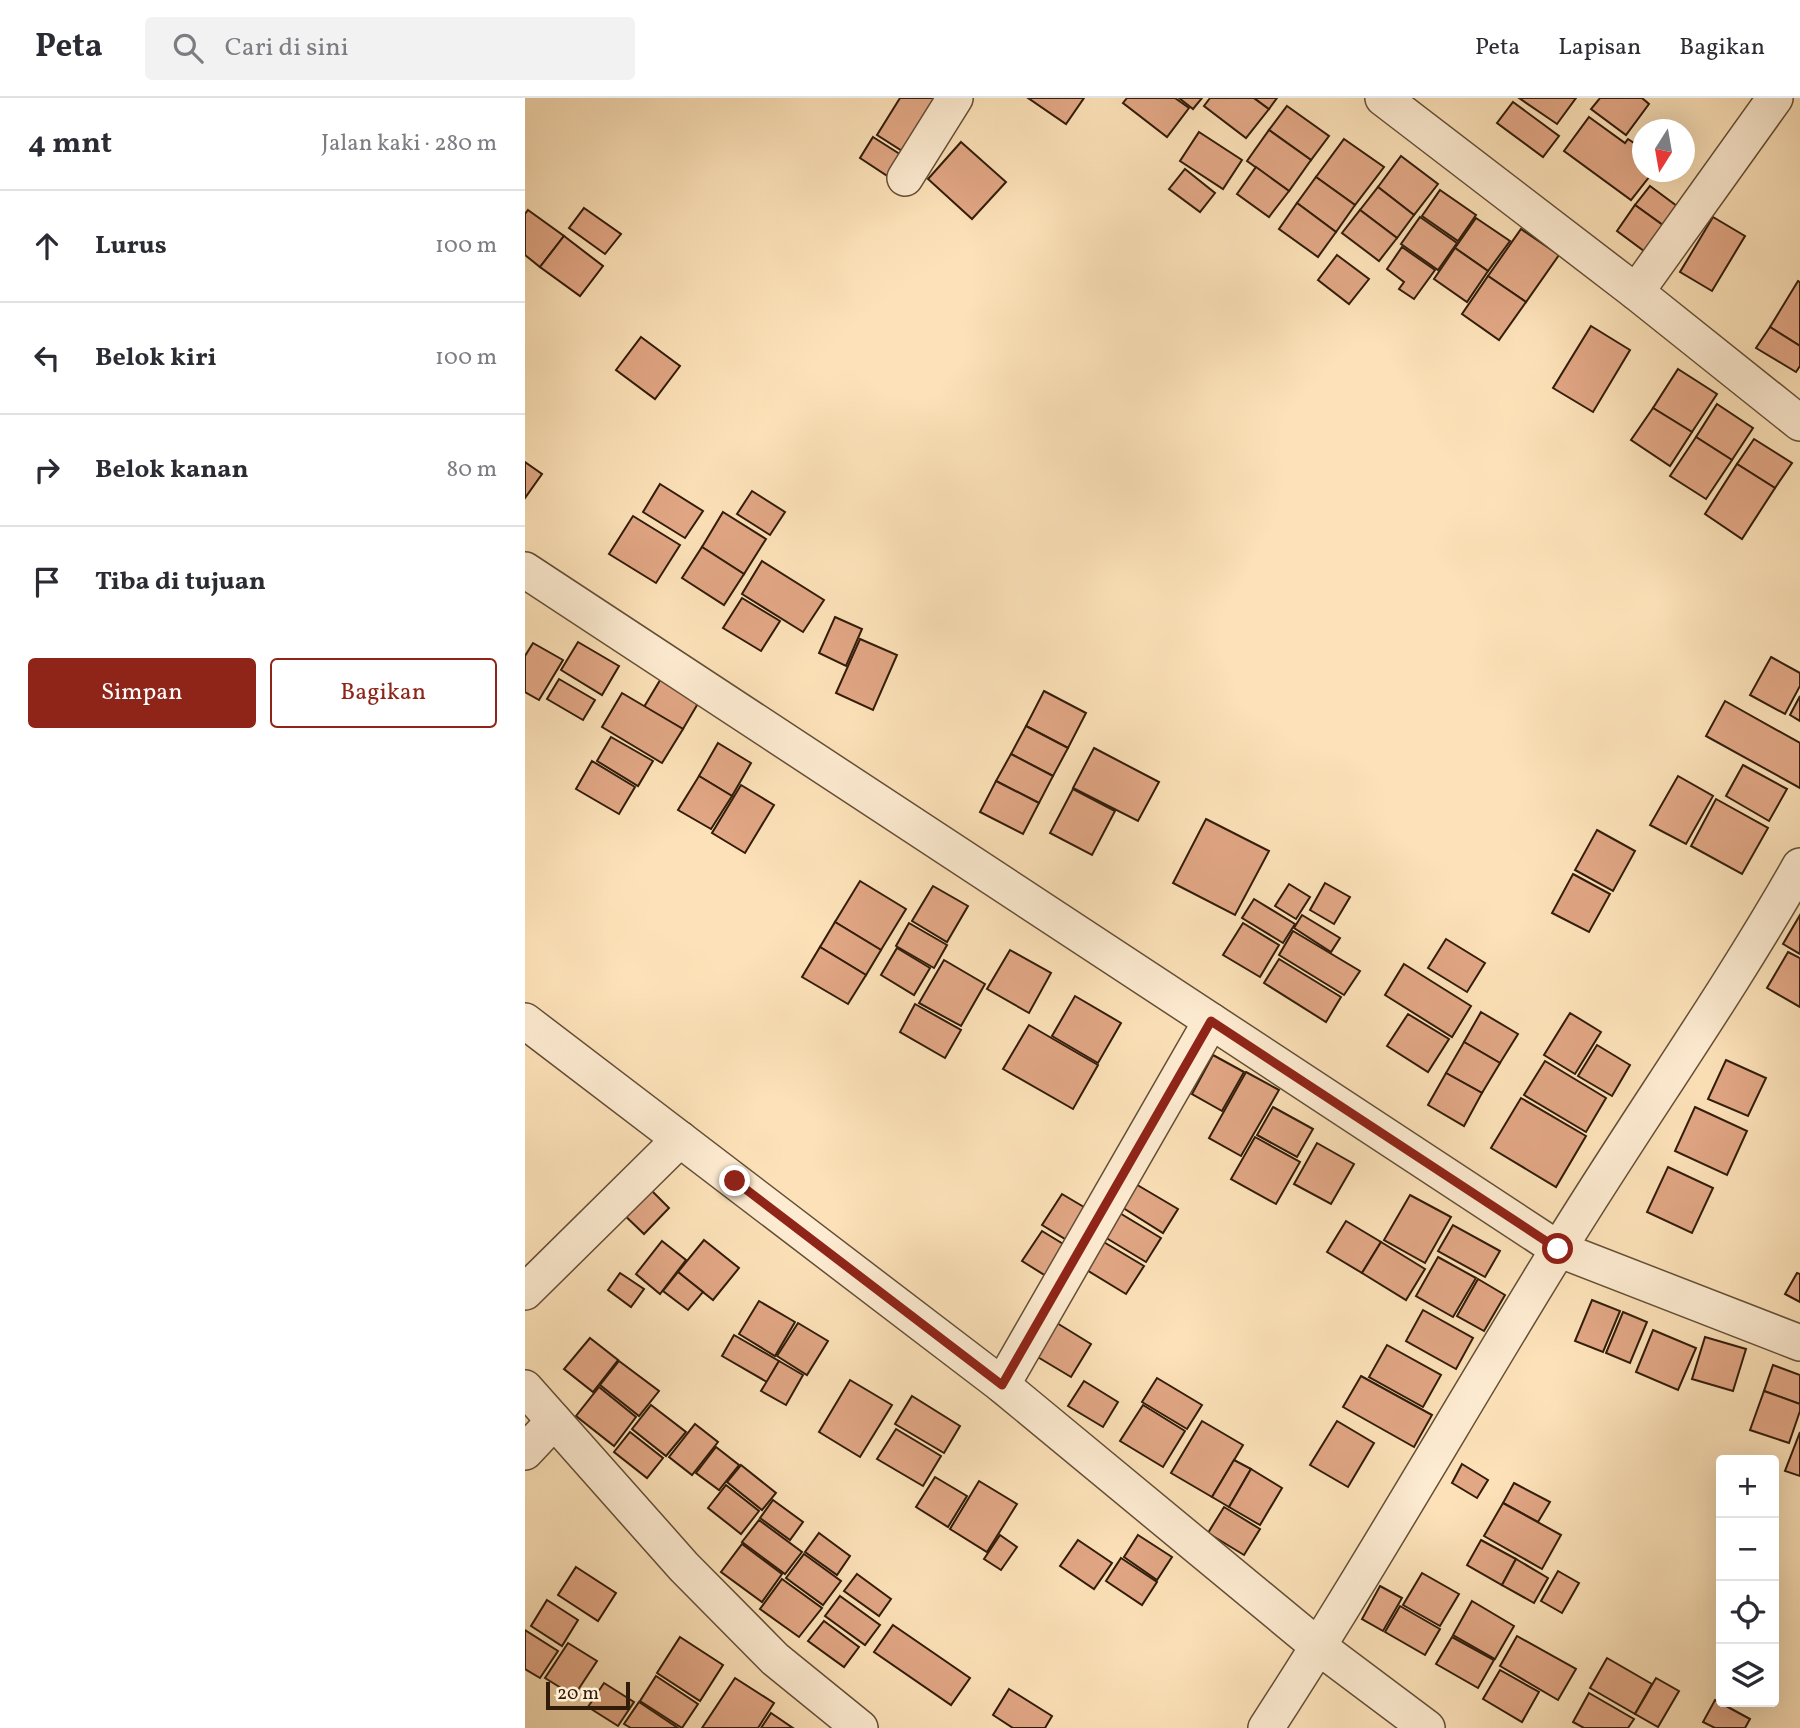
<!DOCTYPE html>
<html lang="id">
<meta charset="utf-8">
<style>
body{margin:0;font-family:Vollkorn,serif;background:#f2f2f3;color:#2b2b33}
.controls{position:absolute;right:21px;bottom:21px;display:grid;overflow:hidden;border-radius:7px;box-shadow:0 7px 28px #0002}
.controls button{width:63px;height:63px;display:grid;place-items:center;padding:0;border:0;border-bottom:2px solid #e1e1e2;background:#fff;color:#2b2b33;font:35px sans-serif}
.compass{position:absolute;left:1107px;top:21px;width:63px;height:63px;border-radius:50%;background:#fff;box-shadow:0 7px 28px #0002;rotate:191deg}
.scale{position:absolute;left:21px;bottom:18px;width:84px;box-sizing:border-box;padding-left:7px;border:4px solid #311c0a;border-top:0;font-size:19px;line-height:24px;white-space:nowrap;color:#311c0a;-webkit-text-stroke:5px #feecd2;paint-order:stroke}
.stop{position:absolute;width:21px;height:21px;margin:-16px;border:5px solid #8f2418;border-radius:50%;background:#fff}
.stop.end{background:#8f2418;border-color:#fff;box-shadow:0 2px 7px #0008}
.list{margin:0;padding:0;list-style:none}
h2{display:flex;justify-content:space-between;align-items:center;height:91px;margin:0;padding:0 28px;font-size:30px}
h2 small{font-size:23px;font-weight:400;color:#7c7c81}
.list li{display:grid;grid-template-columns:46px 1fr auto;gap:21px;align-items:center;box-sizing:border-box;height:112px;padding:0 28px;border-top:2px solid #e1e1e2}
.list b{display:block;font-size:26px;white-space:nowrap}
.list em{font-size:23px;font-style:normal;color:#7c7c81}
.actions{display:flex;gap:14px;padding:21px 28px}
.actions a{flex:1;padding:16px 0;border:2px solid #8f2418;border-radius:7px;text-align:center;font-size:24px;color:#8f2418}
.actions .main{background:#8f2418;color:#fff}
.icon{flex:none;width:38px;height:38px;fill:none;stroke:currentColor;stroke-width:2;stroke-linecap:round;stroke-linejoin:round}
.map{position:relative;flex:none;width:1275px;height:1630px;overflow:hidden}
header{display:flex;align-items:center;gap:42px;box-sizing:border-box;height:98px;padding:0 35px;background:#fff;border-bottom:2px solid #e1e1e2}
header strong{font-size:33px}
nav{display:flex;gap:38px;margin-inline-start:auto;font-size:24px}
.search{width:490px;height:63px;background:#f2f2f3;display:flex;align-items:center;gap:18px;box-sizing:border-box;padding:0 24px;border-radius:7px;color:#7c7c81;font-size:26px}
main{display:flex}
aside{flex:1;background:#fff}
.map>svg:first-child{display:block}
.building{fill:#e2a785;stroke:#311c0a;stroke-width:2}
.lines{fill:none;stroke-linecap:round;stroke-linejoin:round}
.minor-casing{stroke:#644e36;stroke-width:38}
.minor{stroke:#feecd2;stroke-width:35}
.route{stroke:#8f2418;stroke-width:9}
</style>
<header>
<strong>Peta</strong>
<div class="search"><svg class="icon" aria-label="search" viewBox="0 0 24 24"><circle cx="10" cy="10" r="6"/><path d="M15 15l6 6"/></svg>Cari di sini</div>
<nav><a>Peta</a><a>Lapisan</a><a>Bagikan</a></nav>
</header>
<main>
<aside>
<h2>4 mnt<small>Jalan kaki · 280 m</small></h2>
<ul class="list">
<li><svg class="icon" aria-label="ahead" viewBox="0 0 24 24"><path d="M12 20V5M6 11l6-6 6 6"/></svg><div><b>Lurus</b></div><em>100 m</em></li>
<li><svg class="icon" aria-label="left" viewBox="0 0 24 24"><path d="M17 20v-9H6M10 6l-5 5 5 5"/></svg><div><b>Belok kiri</b></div><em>100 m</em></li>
<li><svg class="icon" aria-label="right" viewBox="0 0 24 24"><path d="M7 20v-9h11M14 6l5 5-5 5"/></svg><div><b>Belok kanan</b></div><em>80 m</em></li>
<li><svg class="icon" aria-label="arrive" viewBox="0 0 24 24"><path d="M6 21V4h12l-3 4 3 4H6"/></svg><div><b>Tiba di tujuan</b></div></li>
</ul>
<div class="actions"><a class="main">Simpan</a><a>Bagikan</a></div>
</aside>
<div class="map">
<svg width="1275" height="1630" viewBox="0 0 1275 1630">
<rect width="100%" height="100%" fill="#fde2b9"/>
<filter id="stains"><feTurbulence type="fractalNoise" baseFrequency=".00286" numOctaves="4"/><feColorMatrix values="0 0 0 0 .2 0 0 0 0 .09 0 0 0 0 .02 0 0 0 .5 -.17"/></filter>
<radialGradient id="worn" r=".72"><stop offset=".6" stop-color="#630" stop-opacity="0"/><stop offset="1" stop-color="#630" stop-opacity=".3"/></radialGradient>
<!-- building -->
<g class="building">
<polygon points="375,0 417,0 382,56 352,37"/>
<polygon points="503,0 559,0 541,26"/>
<polygon points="602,0 650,0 664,10 642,39 598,5"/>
<polygon points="654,0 677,0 668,11"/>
<polygon points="685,0 729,0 744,11 721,40 679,8"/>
<polygon points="729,0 752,0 744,11"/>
<polygon points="994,0 1051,0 1032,26"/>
<polygon points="1075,0 1117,0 1124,6 1101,37 1066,11"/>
<polygon points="988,4 1034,38 1018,59 972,25"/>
<polygon points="762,8 804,38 786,62 744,32"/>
<polygon points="1064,19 1100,45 1103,41 1118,51 1118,74 1128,74 1106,102 1039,53"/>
<polygon points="744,32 786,62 764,93 722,63"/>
<polygon points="674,34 717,62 698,91 655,63"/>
<polygon points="348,39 381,60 367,81 335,60"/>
<polygon points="819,41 859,69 830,107 791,79"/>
<polygon points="436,44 481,84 447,121 403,81"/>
<polygon points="876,58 913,86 889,117 853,89"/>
<polygon points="731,69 764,93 744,119 712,96"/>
<polygon points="660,71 690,95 675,114 644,91"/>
<polygon points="791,79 830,107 811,134 772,105"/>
<polygon points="1125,88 1160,114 1146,133 1110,107"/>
<polygon points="853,89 889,117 872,140 835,112"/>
<polygon points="915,92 951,117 933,143 897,118"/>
<polygon points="772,105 811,134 793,159 754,131"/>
<polygon points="1110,107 1146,133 1127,159 1092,133"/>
<polygon points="59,110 96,136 80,156 44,130"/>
<polygon points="3,112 39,138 15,169 0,157 0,116"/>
<polygon points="835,112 872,140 854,163 817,135"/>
<polygon points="895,119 932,145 913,172 876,146"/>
<polygon points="1188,119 1220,138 1187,193 1155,174"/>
<polygon points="951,120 985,143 963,173 930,150"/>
<polygon points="996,131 1034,157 1001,204 963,178"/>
<polygon points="39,138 78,168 55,198 15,169"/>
<polygon points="877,149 910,172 889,201 874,191 879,184 862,171"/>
<polygon points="930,150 963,173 942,204 909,181"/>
<polygon points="812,157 844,181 824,206 793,182"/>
<polygon points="963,178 1001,204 974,242 937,216"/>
<polygon points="1273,183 1275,184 1275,248 1245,229"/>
<polygon points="1066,228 1105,252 1068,314 1028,290"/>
<polygon points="1245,229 1275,248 1275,268 1271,274 1231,250"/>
<polygon points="116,239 155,268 130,301 91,272"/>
<polygon points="1153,271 1192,296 1167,334 1128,310"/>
<polygon points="1192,306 1228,330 1207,362 1171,339"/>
<polygon points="1128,310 1167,334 1145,368 1106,342"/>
<polygon points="1171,339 1207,362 1181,401 1145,378"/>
<polygon points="1229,341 1267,365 1250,390 1212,366"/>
<polygon points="0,364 17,376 0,400"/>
<polygon points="1212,366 1250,390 1217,441 1180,416"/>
<polygon points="135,386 178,413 160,440 118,414"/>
<polygon points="227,393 260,414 245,437 212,416"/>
<polygon points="198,414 241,441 219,476 177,449"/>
<polygon points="108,418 155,447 131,485 84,456"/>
<polygon points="177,449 219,476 199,507 157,480"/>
<polygon points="237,463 299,502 278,534 217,496"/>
<polygon points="217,500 255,523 236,553 198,530"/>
<polygon points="310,519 337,531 321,568 294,555"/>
<polygon points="335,541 372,557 348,612 311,595"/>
<polygon points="53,544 94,568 77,597 36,572"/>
<polygon points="8,545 38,562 14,602 0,594 0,558"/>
<polygon points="1246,559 1275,575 1275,588 1260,616 1225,597"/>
<polygon points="137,579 175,602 158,631 119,609"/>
<polygon points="34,581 70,602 58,622 22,601"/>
<polygon points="519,593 561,615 543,650 501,628"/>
<polygon points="97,595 158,631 137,665 77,629"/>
<polygon points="1275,598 1275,623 1265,617"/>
<polygon points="1200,603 1275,645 1275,690 1181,638"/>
<polygon points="501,628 543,650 528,678 486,656"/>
<polygon points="86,639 128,663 113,688 72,663"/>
<polygon points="193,645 226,665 207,698 174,678"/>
<polygon points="569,650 634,684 613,723 548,690"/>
<polygon points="486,656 528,678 514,705 471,683"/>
<polygon points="67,663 110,689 94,716 51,691"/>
<polygon points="1218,667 1262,691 1244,723 1201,698"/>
<polygon points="174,678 207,698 186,731 153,712"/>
<polygon points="1153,678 1188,698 1161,746 1125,727"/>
<polygon points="471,683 514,705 498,736 455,714"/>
<polygon points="216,687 249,707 220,755 187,735"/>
<polygon points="548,691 590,713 567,757 525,735"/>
<polygon points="1191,701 1243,730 1217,776 1166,748"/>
<polygon points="681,721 744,753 710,817 648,785"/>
<polygon points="1072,732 1110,753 1088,793 1050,772"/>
<polygon points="1048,776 1085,796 1064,834 1027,815"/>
<polygon points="335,783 381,811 356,852 310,824"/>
<polygon points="800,785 825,799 809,826 785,812"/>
<polygon points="764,786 785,799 771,821 750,808"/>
<polygon points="408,788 443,808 422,844 387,823"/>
<polygon points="729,801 770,826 758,845 717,820"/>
<polygon points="777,817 815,840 806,854 769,830"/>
<polygon points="1275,817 1275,856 1258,846"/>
<polygon points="310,824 356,852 341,877 295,849"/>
<polygon points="384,825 422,847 409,870 371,848"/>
<polygon points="718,825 754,847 735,879 698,857"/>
<polygon points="768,833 835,873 819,897 754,857"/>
<polygon points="921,841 960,865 942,894 903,870"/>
<polygon points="295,849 341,877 323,906 277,879"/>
<polygon points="372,850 405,870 389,897 356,877"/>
<polygon points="485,852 526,875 504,915 462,891"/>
<polygon points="1263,854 1275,860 1275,909 1242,890"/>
<polygon points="754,861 816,899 801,924 739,885"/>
<polygon points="419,862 460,886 436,928 394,905"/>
<polygon points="879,866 946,908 927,939 860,897"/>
<polygon points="550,898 596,925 573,965 527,938"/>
<polygon points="390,906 436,932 420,960 375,934"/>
<polygon points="956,914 993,936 975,965 939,944"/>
<polygon points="1045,915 1076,934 1050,976 1019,957"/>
<polygon points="883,916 924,941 903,974 862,948"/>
<polygon points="504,927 573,967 548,1011 478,971"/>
<polygon points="939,944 975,965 957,995 921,975"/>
<polygon points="1072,947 1105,967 1087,998 1053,978"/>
<polygon points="688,957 719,974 697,1013 667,996"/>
<polygon points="1201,962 1241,980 1223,1018 1183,1001"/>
<polygon points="1020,963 1081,1000 1061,1034 999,997"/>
<polygon points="721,974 754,992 716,1058 684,1040"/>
<polygon points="921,975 957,995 939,1028 903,1007"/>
<polygon points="996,1000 1061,1038 1031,1089 966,1050"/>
<polygon points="748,1009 788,1031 772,1059 732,1037"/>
<polygon points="1170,1009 1222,1033 1202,1077 1150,1053"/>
<polygon points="730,1039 775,1064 751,1106 706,1081"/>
<polygon points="792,1045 829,1066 806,1106 769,1086"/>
<polygon points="1143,1069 1188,1090 1167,1135 1122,1114"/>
<polygon points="118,1084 144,1110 119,1136 92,1110"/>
<polygon points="609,1085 653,1111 638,1135 595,1108"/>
<polygon points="537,1096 569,1115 550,1147 517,1127"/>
<polygon points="885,1097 926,1119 900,1165 859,1142"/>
<polygon points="593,1114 636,1140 621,1164 578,1138"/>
<polygon points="821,1123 856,1144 837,1175 802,1154"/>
<polygon points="928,1127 975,1153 960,1179 913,1153"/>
<polygon points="517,1133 548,1152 529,1183 497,1163"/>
<polygon points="179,1142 214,1170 188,1202 153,1174"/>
<polygon points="137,1143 161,1162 135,1196 111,1176"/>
<polygon points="577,1143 619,1168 601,1196 560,1171"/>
<polygon points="856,1144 900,1171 881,1202 837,1175"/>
<polygon points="913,1159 951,1180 928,1219 891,1198"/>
<polygon points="153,1174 178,1194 163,1212 138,1193"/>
<polygon points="95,1175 119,1191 106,1209 83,1192"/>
<polygon points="1272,1175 1275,1176 1275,1204 1260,1196"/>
<polygon points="953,1181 980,1197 959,1233 932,1218"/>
<polygon points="1067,1202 1095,1213 1078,1254 1050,1243"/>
<polygon points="234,1203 270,1224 250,1258 214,1236"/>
<polygon points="898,1212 948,1240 931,1271 881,1243"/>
<polygon points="1098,1214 1122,1224 1105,1265 1081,1255"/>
<polygon points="527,1222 566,1246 546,1279 506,1255"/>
<polygon points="273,1225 303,1243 282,1277 252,1258"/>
<polygon points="1128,1232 1171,1250 1153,1292 1111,1274"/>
<polygon points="209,1237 254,1263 242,1284 197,1258"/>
<polygon points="1180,1239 1221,1251 1208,1293 1167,1281"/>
<polygon points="65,1240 93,1262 68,1294 39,1271"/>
<polygon points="862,1247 916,1277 898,1309 844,1279"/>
<polygon points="94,1263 134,1293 114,1318 75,1287"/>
<polygon points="254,1263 278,1277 261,1307 236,1293"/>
<polygon points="1248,1267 1275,1277 1275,1306 1239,1293"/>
<polygon points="836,1278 907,1317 889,1349 818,1309"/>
<polygon points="632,1280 677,1307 662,1331 617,1304"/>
<polygon points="325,1282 367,1307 335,1359 294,1334"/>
<polygon points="559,1283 593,1304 578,1329 543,1308"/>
<polygon points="74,1289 111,1319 89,1348 51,1318"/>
<polygon points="1239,1293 1275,1306 1275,1313 1264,1345 1225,1332"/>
<polygon points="387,1298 435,1328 419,1355 370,1326"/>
<polygon points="126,1307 161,1334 141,1358 107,1331"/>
<polygon points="618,1307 660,1333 638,1369 595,1343"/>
<polygon points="677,1323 718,1347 687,1399 646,1375"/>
<polygon points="812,1323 849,1345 823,1389 785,1367"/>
<polygon points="170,1326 193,1344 167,1377 144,1359"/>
<polygon points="371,1331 416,1358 398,1388 352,1361"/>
<polygon points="105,1334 138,1360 122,1380 89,1354"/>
<polygon points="1275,1334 1275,1378 1260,1373"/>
<polygon points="191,1349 214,1367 194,1392 171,1375"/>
<polygon points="709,1362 726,1371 704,1409 687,1399"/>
<polygon points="937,1366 963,1382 952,1400 927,1385"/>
<polygon points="216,1367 251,1395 237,1412 202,1384"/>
<polygon points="726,1371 757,1390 735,1427 704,1409"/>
<polygon points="410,1379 442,1398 423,1429 391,1409"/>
<polygon points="454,1383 492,1406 462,1454 425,1431"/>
<polygon points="989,1385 1025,1404 1013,1424 978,1405"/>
<polygon points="201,1387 234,1413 216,1436 183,1410"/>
<polygon points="248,1402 278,1424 265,1442 235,1420"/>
<polygon points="978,1405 1036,1437 1017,1471 959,1438"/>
<polygon points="699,1409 735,1431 719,1457 683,1435"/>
<polygon points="234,1422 277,1454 260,1476 217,1444"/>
<polygon points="294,1435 325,1458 312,1477 280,1454"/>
<polygon points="475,1437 492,1449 476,1472 459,1461"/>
<polygon points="613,1437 647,1459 632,1482 599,1459"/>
<polygon points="553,1442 587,1465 569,1491 535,1468"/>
<polygon points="956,1442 991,1461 977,1487 942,1467"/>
<polygon points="217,1446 257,1476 237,1504 196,1474"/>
<polygon points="279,1456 316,1483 298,1507 261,1480"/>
<polygon points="596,1460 632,1484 617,1507 581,1483"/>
<polygon points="991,1461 1023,1480 1009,1505 977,1487"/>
<polygon points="51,1469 91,1495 73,1523 33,1497"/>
<polygon points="1033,1473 1054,1485 1037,1515 1016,1503"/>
<polygon points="897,1475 934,1496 915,1528 878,1507"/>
<polygon points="332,1476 366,1501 354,1518 319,1493"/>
<polygon points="257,1481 297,1510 274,1539 235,1511"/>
<polygon points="855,1488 877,1500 858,1533 837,1521"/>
<polygon points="315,1498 355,1527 340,1547 300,1518"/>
<polygon points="22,1502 53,1522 37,1548 6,1528"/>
<polygon points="947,1503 989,1528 970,1561 928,1537"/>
<polygon points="875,1508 915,1531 900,1557 860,1534"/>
<polygon points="299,1523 334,1549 319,1569 283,1543"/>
<polygon points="368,1527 445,1580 426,1607 349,1554"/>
<polygon points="0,1532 33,1553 15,1580 0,1571"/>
<polygon points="992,1538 1051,1571 1033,1602 975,1568"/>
<polygon points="155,1539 198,1567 175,1603 132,1575"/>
<polygon points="927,1539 969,1562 953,1590 911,1566"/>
<polygon points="43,1545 72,1563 49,1598 20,1580"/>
<polygon points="1082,1560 1127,1586 1110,1616 1065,1590"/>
<polygon points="975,1572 1014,1594 997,1624 958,1601"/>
<polygon points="131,1578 173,1606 157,1630 115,1603"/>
<polygon points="210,1580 249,1605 233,1630 177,1630"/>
<polygon points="1131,1580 1154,1593 1133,1629 1110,1616"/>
<polygon points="79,1585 109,1604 93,1628 63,1609"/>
<polygon points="484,1591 527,1618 520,1630 488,1630 468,1617"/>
<polygon points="1064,1595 1109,1621 1103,1630 1059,1630 1048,1624"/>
<polygon points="1190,1602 1225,1621 1220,1630 1190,1630 1178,1624"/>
<polygon points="114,1604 153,1630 106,1630 99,1626"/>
<polygon points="246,1615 268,1630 236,1630"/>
</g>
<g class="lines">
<defs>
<g id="minor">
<polyline points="858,0 1111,194 1275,325"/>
<polyline points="380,80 430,0"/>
<polyline points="1111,194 1250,0"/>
<polyline points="0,472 1033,1151 1275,1245"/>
<polyline points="0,923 477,1287 794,1549 902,1630"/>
<polyline points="0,1194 155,1041"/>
<polyline points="477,1287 686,923"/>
<polyline points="0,1290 159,1469 250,1561 335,1630"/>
<polyline points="0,1354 29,1323"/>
<path d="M741 1630C843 1473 935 1311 1033 1152 1112 1023 1200 900 1275 768"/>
</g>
</defs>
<!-- minor casing -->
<use href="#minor" class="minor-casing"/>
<!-- minor -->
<use href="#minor" class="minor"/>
</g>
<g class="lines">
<!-- route -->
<polyline class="route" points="210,1083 477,1287 686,923 1033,1151"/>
</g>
<rect width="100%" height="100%" filter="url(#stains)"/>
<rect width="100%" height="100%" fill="url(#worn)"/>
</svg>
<div class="controls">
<button>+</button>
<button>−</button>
<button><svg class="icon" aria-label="locate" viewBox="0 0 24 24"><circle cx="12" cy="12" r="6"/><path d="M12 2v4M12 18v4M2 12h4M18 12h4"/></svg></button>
<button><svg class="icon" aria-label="layers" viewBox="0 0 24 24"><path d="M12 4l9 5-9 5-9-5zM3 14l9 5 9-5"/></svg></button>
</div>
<svg class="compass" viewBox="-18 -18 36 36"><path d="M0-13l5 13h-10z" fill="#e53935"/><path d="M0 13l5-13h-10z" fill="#7c7c81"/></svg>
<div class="scale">20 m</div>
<div class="stop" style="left:1033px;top:1151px"></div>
<div class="stop end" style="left:210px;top:1083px"></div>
</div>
</main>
